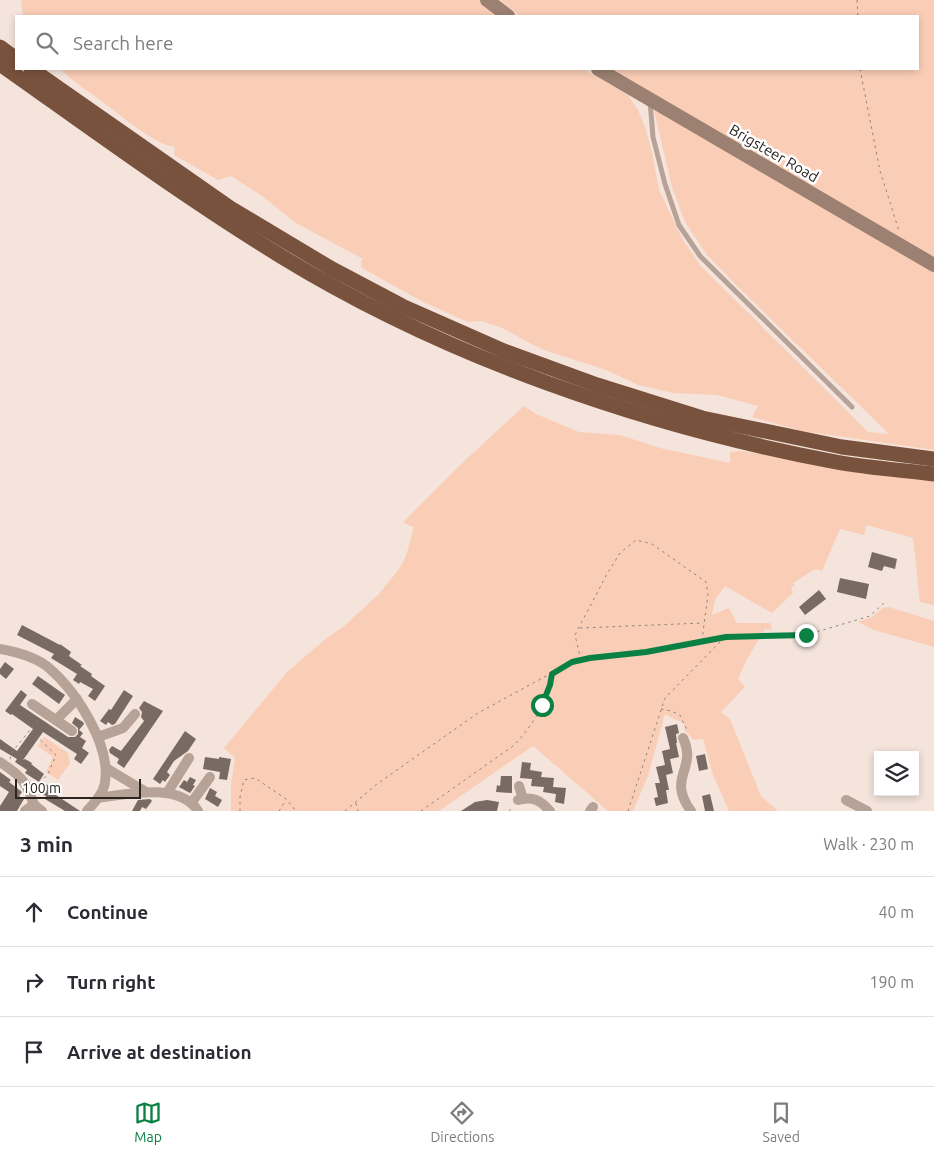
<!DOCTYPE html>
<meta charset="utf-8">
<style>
body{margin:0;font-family:Ubuntu,sans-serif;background:#f7f7f7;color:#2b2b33}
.controls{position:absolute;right:15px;bottom:15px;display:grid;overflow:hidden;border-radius:0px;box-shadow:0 2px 8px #0003}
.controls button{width:45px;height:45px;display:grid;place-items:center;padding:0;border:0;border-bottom:1px solid #e1e1e2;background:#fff;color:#2b2b33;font:25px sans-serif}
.scale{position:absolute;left:15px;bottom:12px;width:126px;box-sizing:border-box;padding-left:5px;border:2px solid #2b2522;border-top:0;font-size:14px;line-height:18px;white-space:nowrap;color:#2b2522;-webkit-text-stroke:4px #fff;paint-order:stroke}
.stop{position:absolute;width:15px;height:15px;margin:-11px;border:4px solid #0b8043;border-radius:50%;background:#fff}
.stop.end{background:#0b8043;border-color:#fff;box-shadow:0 1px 5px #0008}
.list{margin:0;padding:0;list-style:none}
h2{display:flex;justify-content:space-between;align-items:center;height:65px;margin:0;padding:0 20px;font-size:21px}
h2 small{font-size:16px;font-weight:400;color:#7c7c81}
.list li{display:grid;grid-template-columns:32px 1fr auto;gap:15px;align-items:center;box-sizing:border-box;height:70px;padding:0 20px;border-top:1px solid #e1e1e2}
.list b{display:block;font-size:19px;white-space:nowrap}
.list em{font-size:16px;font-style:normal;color:#7c7c81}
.icon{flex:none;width:28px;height:28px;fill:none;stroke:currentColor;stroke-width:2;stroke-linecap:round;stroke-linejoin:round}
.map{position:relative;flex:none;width:934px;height:811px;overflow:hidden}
.search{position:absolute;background:#fff;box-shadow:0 2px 8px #0003;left:15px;right:15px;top:15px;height:55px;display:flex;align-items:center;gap:12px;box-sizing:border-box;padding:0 18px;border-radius:0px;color:#7c7c81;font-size:19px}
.sheet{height:275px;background:#fff}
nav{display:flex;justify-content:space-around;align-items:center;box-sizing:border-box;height:70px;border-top:1px solid #e1e1e2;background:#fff;font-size:14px;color:#7c7c81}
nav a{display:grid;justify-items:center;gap:2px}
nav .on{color:#0b8043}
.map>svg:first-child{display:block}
.green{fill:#faceb6}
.building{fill:#796b63}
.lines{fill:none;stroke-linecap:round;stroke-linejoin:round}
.path{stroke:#8d827d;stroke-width:1;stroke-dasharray:2.5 4;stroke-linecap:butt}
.lane{stroke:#b6a297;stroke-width:5}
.street{stroke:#b6a297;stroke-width:10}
.secondary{stroke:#9c8071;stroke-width:14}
.highway{stroke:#79523d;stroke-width:15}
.route{stroke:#0b8043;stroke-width:6}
.labels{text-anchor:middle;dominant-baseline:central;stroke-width:5;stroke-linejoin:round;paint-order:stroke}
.street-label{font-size:15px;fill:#2b2522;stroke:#fff}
</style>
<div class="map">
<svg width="934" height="811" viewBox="0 0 934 811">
<rect width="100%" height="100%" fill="#f4e4dc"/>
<!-- green -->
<g class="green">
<polygon points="21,0 481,0 499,16 23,16"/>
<polygon points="500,0 934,0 934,261 610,69 918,69 918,16 520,16"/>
<path d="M61 69H584L628 95 638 110 646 130 652 152 659 190 683 240 701 266 868 432 889 434 737 286 707 255 685 222 672 187 654 111 662 112 934 271V450L802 431 752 417 758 406 717 395 673 393 638 385 606 370 541 349 502 328 481 321 468 322 423 302 362 268 361 262 363 259 296 223 262 196 231 176 218 180 174 155 175 147C155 145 120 115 103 102 89 91 73 83 61 69Z"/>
<polygon points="524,406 536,414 579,432 620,435 660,448 730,463 730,452 740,451 934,479 934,605 920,602 913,538 866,525 864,535 840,529 822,571 815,569 793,583 795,585 791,588 793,593 772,613 725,586 715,600 712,615 729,608 737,623 770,623 772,630 765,629 746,661 738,679 745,687 721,712 730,719 761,796 778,811 729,811 713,775 703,739 694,740 685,731 684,724 665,714 648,776 633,811 608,811 533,746 439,811 231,811 231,785 235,758 224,748 287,672 328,637 344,626 378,595 399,569 406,556 414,527 403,523 407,518 460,465"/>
<polygon points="889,607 934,621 934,647 874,630 858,622 872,617 883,608"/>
<polygon points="44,737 68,753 70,763 58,780 46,772 53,757 38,746"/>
</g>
<!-- building -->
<g class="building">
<polygon points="872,552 897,559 895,569 884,566 882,571 868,567"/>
<polygon points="840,578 869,584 866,599 837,592"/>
<polygon points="819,590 826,599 805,615 799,607"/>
<polygon points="22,625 60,645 60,644 71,652 69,656 82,665 80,666 92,674 91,676 105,686 95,701 88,696 93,689 80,682 79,684 73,680 77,674 51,658 54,654 17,635"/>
<polygon points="5,662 14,669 6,679 0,674 0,669"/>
<polygon points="38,676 65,695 59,704 32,684"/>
<polygon points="21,690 27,695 20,705 68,737 75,737 78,734 78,728 72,723 75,717 83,722 84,724 79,730 83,733 80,737 86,741 82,748 89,753 81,764 74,759 77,754 43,732 23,760 25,759 32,763 31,764 44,774 39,782 25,773 27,770 15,762 17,759 0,749 0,739 17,751 33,729 12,714 11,715 5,711"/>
<polygon points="124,690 133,696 115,724 112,725 108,722 106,725 100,721 109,709 111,710"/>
<polygon points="144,701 163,711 124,768 117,763 119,759 110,753 109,750 112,746 121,751 144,721 141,717 142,712 139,708"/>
<polygon points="677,724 679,733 676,734 677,743 676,743 679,757 670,759 673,773 666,775 669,790 666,790 668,803 656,806 654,798 658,797 655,783 660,783 656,767 665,765 662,751 670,749 665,727"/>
<polygon points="185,731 196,739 188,751 174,761 167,772 170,775 165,782 163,780 160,784 153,779"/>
<polygon points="705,754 708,769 699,771 696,756"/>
<polygon points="205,757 219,759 219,757 231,759 227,780 219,779 220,772 203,769"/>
<polygon points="522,762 531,763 530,770 542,772 541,777 554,778 553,787 566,788 564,804 555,802 556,794 543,792 544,787 531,786 532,779 520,778"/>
<polygon points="0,772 11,780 9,782 22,792 19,796 24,799 17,811 0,811 0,806 9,792 0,786"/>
<polygon points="501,776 512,776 512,793 496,792 497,785 500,786"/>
<polygon points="190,777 196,780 193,785 195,786 190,793 179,787 184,780 187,782"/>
<polygon points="43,782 52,788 50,791 80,811 65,811 45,799 46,796 40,793 42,790 39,788"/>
<polygon points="210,788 217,792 215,796 222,800 218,807 205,799"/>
<polygon points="710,794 714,811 705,811 702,796"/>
<polygon points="138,800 150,799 152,801 146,809 142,807 140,811 132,811"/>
<polygon points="487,800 499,802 497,811 461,811 475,802"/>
</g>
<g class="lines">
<!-- path -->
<g class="path">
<polyline points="857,0 858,16"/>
<polyline points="860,69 880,171 899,231"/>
<polyline points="580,628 703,623"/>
<polyline points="581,660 575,635 607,574 620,553 636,540 652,544 706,582 708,594 702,640"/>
<polyline points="661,709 671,711 680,715 687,730"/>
<polyline points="31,731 56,755 48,774 37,786"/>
<polyline points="10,759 12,752 38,720"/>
<polyline points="356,803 358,811"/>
<polyline points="240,811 240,797 244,780 255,778 286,799 296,811"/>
<polyline points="279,811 286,800"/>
<polyline points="345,811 377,784 478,713 572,662 590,658 646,651 726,637 806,635 870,616 885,602"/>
<path d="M421 811 513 746C531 728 548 702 552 676"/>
<polyline points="509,811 513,807"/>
<polyline points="628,811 665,698 725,637"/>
</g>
<!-- lane -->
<polyline class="lane" points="650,101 653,137 665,184 679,225 700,256 852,407"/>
<!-- street -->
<g class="street">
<path d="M0 649C17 652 36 657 49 668 76 691 111 745 105 782 104 793 94 803 87 811"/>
<polyline points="32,704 72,731"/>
<polyline points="56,720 77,699"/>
<polyline points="98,737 123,728 135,714"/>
<path d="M683 738C698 769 666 777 691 811"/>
<path d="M0 762C10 769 21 776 27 787 34 800 29 802 42 811"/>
<polyline points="106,768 146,792"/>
<polyline points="519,786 523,799"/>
<polyline points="167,793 189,758"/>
<path d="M98 798C126 794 180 782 198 811"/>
<path d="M518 800C533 796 540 800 550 811"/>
<polyline points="846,800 867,811"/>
<polyline points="192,802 210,777"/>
<polyline points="25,811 33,805"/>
<polyline points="590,811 593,807"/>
</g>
<!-- secondary -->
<g class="secondary">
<polyline points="487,0 508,16"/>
<polyline points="598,69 934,265"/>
</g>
<!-- highway -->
<g class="highway">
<polyline points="0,47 16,59"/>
<path d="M0 64C92 129 183 196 279 255 445 357 644 426 836 462 868 468 902 470 934 474"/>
<polyline points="31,69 230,208 332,269 402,306 504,351 597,385 702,418 842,447 934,459"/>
</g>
</g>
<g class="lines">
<!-- route -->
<polyline class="route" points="542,705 550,685 552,674 572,662 590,658 646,652 726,637 806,635"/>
</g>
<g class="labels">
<!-- street labels -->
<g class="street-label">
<text transform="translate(774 153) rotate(30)">Brigsteer Road</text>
</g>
</g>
</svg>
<div class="controls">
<button><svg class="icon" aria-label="layers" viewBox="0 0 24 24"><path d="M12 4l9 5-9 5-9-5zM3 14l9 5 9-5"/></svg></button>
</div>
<div class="scale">100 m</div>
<div class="stop" style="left:542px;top:705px"></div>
<div class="stop end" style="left:806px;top:635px"></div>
<div class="search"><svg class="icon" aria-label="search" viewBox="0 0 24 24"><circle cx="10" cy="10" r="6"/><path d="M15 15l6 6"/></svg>Search here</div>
</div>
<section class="sheet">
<h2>3 min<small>Walk · 230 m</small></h2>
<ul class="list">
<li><svg class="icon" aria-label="ahead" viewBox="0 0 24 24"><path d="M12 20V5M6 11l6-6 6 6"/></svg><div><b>Continue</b></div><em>40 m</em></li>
<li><svg class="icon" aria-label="right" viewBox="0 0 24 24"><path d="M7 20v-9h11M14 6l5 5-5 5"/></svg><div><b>Turn right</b></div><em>190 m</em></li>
<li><svg class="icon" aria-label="arrive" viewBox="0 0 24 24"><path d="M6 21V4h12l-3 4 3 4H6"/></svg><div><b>Arrive at destination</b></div></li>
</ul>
</section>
<nav>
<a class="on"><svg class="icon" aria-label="map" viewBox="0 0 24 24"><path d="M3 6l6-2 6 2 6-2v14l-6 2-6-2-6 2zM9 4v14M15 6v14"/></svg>Map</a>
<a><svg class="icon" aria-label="directions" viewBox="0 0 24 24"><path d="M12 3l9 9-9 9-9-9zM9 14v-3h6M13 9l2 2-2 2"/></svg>Directions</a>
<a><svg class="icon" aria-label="saved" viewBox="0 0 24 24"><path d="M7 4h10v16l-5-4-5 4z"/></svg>Saved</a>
</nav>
